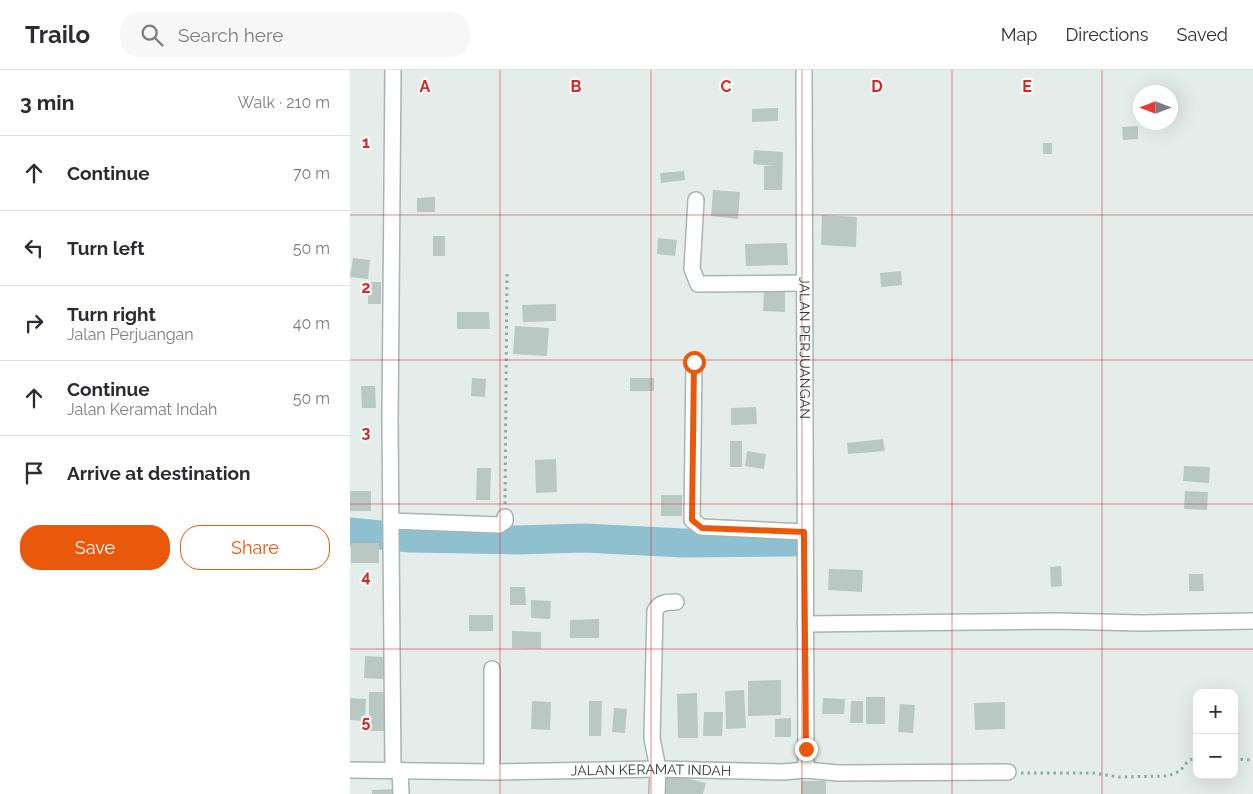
<!DOCTYPE html>
<meta charset="utf-8">
<style>
body{margin:0;font-family:Raleway,sans-serif;background:#f7f7f7;color:#2b2b33}
.controls{position:absolute;right:15px;bottom:15px;display:grid;overflow:hidden;border-radius:10px;box-shadow:0 5px 20px #0002}
.controls button{width:45px;height:45px;display:grid;place-items:center;padding:0;border:0;border-bottom:1px solid #e1e1e2;background:#fff;color:#2b2b33;font:25px sans-serif}
.compass{position:absolute;left:783px;top:15px;width:45px;height:45px;border-radius:50%;background:#fff;box-shadow:0 5px 20px #0002;rotate:270deg}
.stop{position:absolute;width:15px;height:15px;margin:-11px;border:4px solid #ea580c;border-radius:50%;background:#fff}
.stop.end{background:#ea580c;border-color:#fff;box-shadow:0 1px 5px #0008}
.list{margin:0;padding:0;list-style:none}
h2{display:flex;justify-content:space-between;align-items:center;height:65px;margin:0;padding:0 20px;font-size:21px}
h2 small{font-size:16px;font-weight:400;color:#7c7c81}
.list li{display:grid;grid-template-columns:32px 1fr auto;gap:15px;align-items:center;box-sizing:border-box;height:75px;padding:0 20px;border-top:1px solid #e1e1e2}
.list b{display:block;font-size:19px;white-space:nowrap}
.list p{margin:0;font-size:16px;white-space:nowrap;color:#7c7c81}
.list em{font-size:16px;font-style:normal;color:#7c7c81}
.actions{display:flex;gap:10px;padding:15px 20px}
.actions a{flex:1;padding:11px 0;border:1px solid #ea580c;border-radius:20px;text-align:center;font-size:18px;color:#ea580c}
.actions .main{background:#ea580c;color:#fff}
.icon{flex:none;width:28px;height:28px;fill:none;stroke:currentColor;stroke-width:2;stroke-linecap:round;stroke-linejoin:round}
.map{position:relative;flex:none;width:903px;height:724px;overflow:hidden}
header{display:flex;align-items:center;gap:30px;box-sizing:border-box;height:70px;padding:0 25px;background:#fff;border-bottom:1px solid #e1e1e2}
header strong{font-size:24px}
nav{display:flex;gap:28px;margin-inline-start:auto;font-size:18px}
.search{width:350px;height:45px;background:#f7f7f7;display:flex;align-items:center;gap:12px;box-sizing:border-box;padding:0 18px;border-radius:20px;color:#7c7c81;font-size:19px}
main{display:flex}
aside{flex:1;background:#fff}
.map>svg:first-child{display:block}
.lines{fill:none;stroke-linecap:round;stroke-linejoin:round}
.river{stroke:#8fc0d0;stroke-width:29}
.building{fill:#bac8c4}
.minor-casing{stroke:#a7b5b2;stroke-width:18}
.path{stroke:#86b0a7;stroke-width:3;stroke-dasharray:2.5 4;stroke-linecap:butt}
.minor{stroke:#fff;stroke-width:15}
.route{stroke:#ea580c;stroke-width:6}
.grid{fill:none;stroke:#d62828;stroke-width:1;stroke-opacity:0.55}
.labels{text-anchor:middle;dominant-baseline:central;stroke-width:4.5;stroke-linejoin:round;paint-order:stroke}
.street-label{font-size:14px;fill:#243f3a;stroke:#f5faf8}
.grid-label{font-size:16px;text-anchor:middle;font-weight:bold;fill:#d62828;stroke:#f5faf8;stroke-width:4.5;stroke-linejoin:round;paint-order:stroke}
</style>
<header>
<strong>Trailo</strong>
<div class="search"><svg class="icon" aria-label="search" viewBox="0 0 24 24"><circle cx="10" cy="10" r="6"/><path d="M15 15l6 6"/></svg>Search here</div>
<nav><a>Map</a><a>Directions</a><a>Saved</a></nav>
</header>
<main>
<aside>
<h2>3 min<small>Walk · 210 m</small></h2>
<ul class="list">
<li><svg class="icon" aria-label="ahead" viewBox="0 0 24 24"><path d="M12 20V5M6 11l6-6 6 6"/></svg><div><b>Continue</b></div><em>70 m</em></li>
<li><svg class="icon" aria-label="left" viewBox="0 0 24 24"><path d="M17 20v-9H6M10 6l-5 5 5 5"/></svg><div><b>Turn left</b></div><em>50 m</em></li>
<li><svg class="icon" aria-label="right" viewBox="0 0 24 24"><path d="M7 20v-9h11M14 6l5 5-5 5"/></svg><div><b>Turn right</b><p>Jalan Perjuangan</p></div><em>40 m</em></li>
<li><svg class="icon" aria-label="ahead" viewBox="0 0 24 24"><path d="M12 20V5M6 11l6-6 6 6"/></svg><div><b>Continue</b><p>Jalan Keramat Indah</p></div><em>50 m</em></li>
<li><svg class="icon" aria-label="arrive" viewBox="0 0 24 24"><path d="M6 21V4h12l-3 4 3 4H6"/></svg><div><b>Arrive at destination</b></div></li>
</ul>
<div class="actions"><a class="main">Save</a><a>Share</a></div>
</aside>
<div class="map">
<svg width="903" height="724" viewBox="0 0 903 724">
<rect width="100%" height="100%" fill="#e5edea"/>
<g class="lines">
<!-- river -->
<polyline class="river" points="0,462 60,468 167,470 234,468 333,473 443,472"/>
</g>
<!-- building -->
<g class="building">
<polygon points="428,38 428,51 402,52 402,39"/>
<polygon points="788,56 788,69 773,70 772,57"/>
<rect x="693" y="73" width="9" height="11"/>
<polygon points="404,80 433,82 432,120 414,120 414,96 424,96 403,94"/>
<polygon points="334,101 335,110 311,113 310,103"/>
<polygon points="363,120 390,122 388,149 361,146"/>
<polygon points="85,127 85,142 67,142 67,128"/>
<polygon points="472,145 507,147 506,177 471,175"/>
<rect x="83" y="166" width="12" height="20"/>
<polygon points="308,168 327,170 325,186 307,184"/>
<polygon points="437,173 438,195 396,196 395,174"/>
<polygon points="3,188 20,190 18,209 0,207"/>
<polygon points="551,201 552,215 531,217 530,203"/>
<rect x="18" y="212" width="13" height="22"/>
<polygon points="414,222 435,222 435,242 413,241"/>
<polygon points="206,234 206,251 173,252 172,235"/>
<polygon points="107,242 139,242 140,259 107,259"/>
<polygon points="165,256 199,258 197,286 163,284"/>
<polygon points="122,308 136,309 135,327 121,326"/>
<rect x="280" y="308" width="24" height="13"/>
<polygon points="11,316 25,316 26,338 12,338"/>
<polygon points="406,337 407,354 381,355 381,338"/>
<polygon points="533,369 535,381 498,384 497,373"/>
<rect x="380" y="371" width="12" height="26"/>
<polygon points="397,381 416,384 414,399 395,396"/>
<polygon points="206,389 207,422 186,423 185,390"/>
<polygon points="834,396 860,397 859,413 833,411"/>
<polygon points="127,398 141,398 140,430 126,430"/>
<rect x="0" y="421" width="21" height="20"/>
<polygon points="835,421 858,422 857,440 834,439"/>
<rect x="311" y="425" width="21" height="21"/>
<rect x="1" y="473" width="28" height="20"/>
<polygon points="711,496 712,516 701,517 700,497"/>
<polygon points="479,499 513,500 512,522 478,520"/>
<polygon points="839,504 853,504 854,521 839,521"/>
<polygon points="160,517 175,517 176,535 160,535"/>
<polygon points="181,530 201,531 200,549 181,548"/>
<rect x="119" y="545" width="24" height="16"/>
<polygon points="249,549 249,568 220,568 220,550"/>
<polygon points="162,561 191,562 191,579 162,578"/>
<polygon points="15,586 35,587 34,609 14,608"/>
<polygon points="431,610 431,645 398,646 398,611"/>
<polygon points="394,620 396,658 376,659 375,621"/>
<rect x="19" y="622" width="15" height="39"/>
<polygon points="347,623 348,668 328,668 327,624"/>
<rect x="516" y="627" width="19" height="27"/>
<polygon points="0,628 16,629 15,651 0,650"/>
<polygon points="473,628 495,629 494,644 472,644"/>
<polygon points="182,631 201,632 200,660 181,659"/>
<polygon points="239,631 252,631 251,666 239,666"/>
<polygon points="501,631 513,631 513,653 500,653"/>
<polygon points="655,632 655,659 625,660 624,633"/>
<polygon points="550,634 565,635 563,663 548,662"/>
<polygon points="264,638 277,639 275,663 262,662"/>
<polygon points="354,642 373,642 372,666 353,666"/>
<polygon points="441,648 441,667 425,667 425,649"/>
<polygon points="316,703 356,713 353,724 311,724"/>
<rect x="451" y="711" width="25" height="13"/>
<polygon points="48,719 48,724 22,724 22,720"/>
</g>
<g class="lines">
<defs>
<g id="minor">
<polyline points="43,0 40,351 43,700"/>
<path id="s1" d="M454 0 456 700"/>
<polyline points="346,130 342,199 348,214 454,213"/>
<polyline points="344,292 342,450 351,457 454,462"/>
<polyline points="41,451 149,455 155,451 155,447"/>
<polyline points="455,554 706,551 791,553 903,551"/>
<path id="s2" d="M0 700 142 702 308 699 433 702 456 700 488 703 658 702"/>
<polyline points="50,700 51,724"/>
<polyline points="142,702 142,599"/>
<path d="M307 724 308 699 302 668 305 541C309 532 317 532 326 532"/>
</g>
</defs>
<!-- minor casing -->
<use href="#minor" class="minor-casing"/>
<!-- path -->
<g class="path">
<polyline points="155,434 157,203"/>
<polyline points="884,689 903,690"/>
<polyline points="671,703 743,703 769,707 818,706 830,701 838,691 847,687"/>
</g>
<!-- minor -->
<use href="#minor" class="minor"/>
</g>
<g class="lines">
<!-- route -->
<polyline class="route" points="344,292 342,450 352,458 454,462 456,679"/>
</g>
<!-- grid -->
<path class="grid" d="M150 0V724M301 0V724M452 0V724M602 0V724M752 0V724M0 145H903M0 290H903M0 434H903M0 579H903"/>
<g class="labels">
<!-- street labels -->
<g class="street-label">
<text stroke="none"><textPath href="#s1" startOffset="278">JALAN PERJUANGAN</textPath></text>
<text stroke="none"><textPath href="#s2" startOffset="301">JALAN KERAMAT INDAH</textPath></text>
</g>
</g>
<g class="grid-label">
<text x="75" y="22">A</text>
<text x="226" y="22">B</text>
<text x="376" y="22">C</text>
<text x="527" y="22">D</text>
<text x="677" y="22">E</text>
<text x="16" y="78">1</text>
<text x="16" y="223">2</text>
<text x="16" y="368">3</text>
<text x="16" y="512">4</text>
<text x="16" y="657">5</text>
</g>
</svg>
<div class="controls">
<button>+</button>
<button>−</button>
</div>
<svg class="compass" viewBox="-18 -18 36 36"><path d="M0-13l5 13h-10z" fill="#e53935"/><path d="M0 13l5-13h-10z" fill="#7c7c81"/></svg>
<div class="stop" style="left:344px;top:292px"></div>
<div class="stop end" style="left:456px;top:679px"></div>
</div>
</main>
